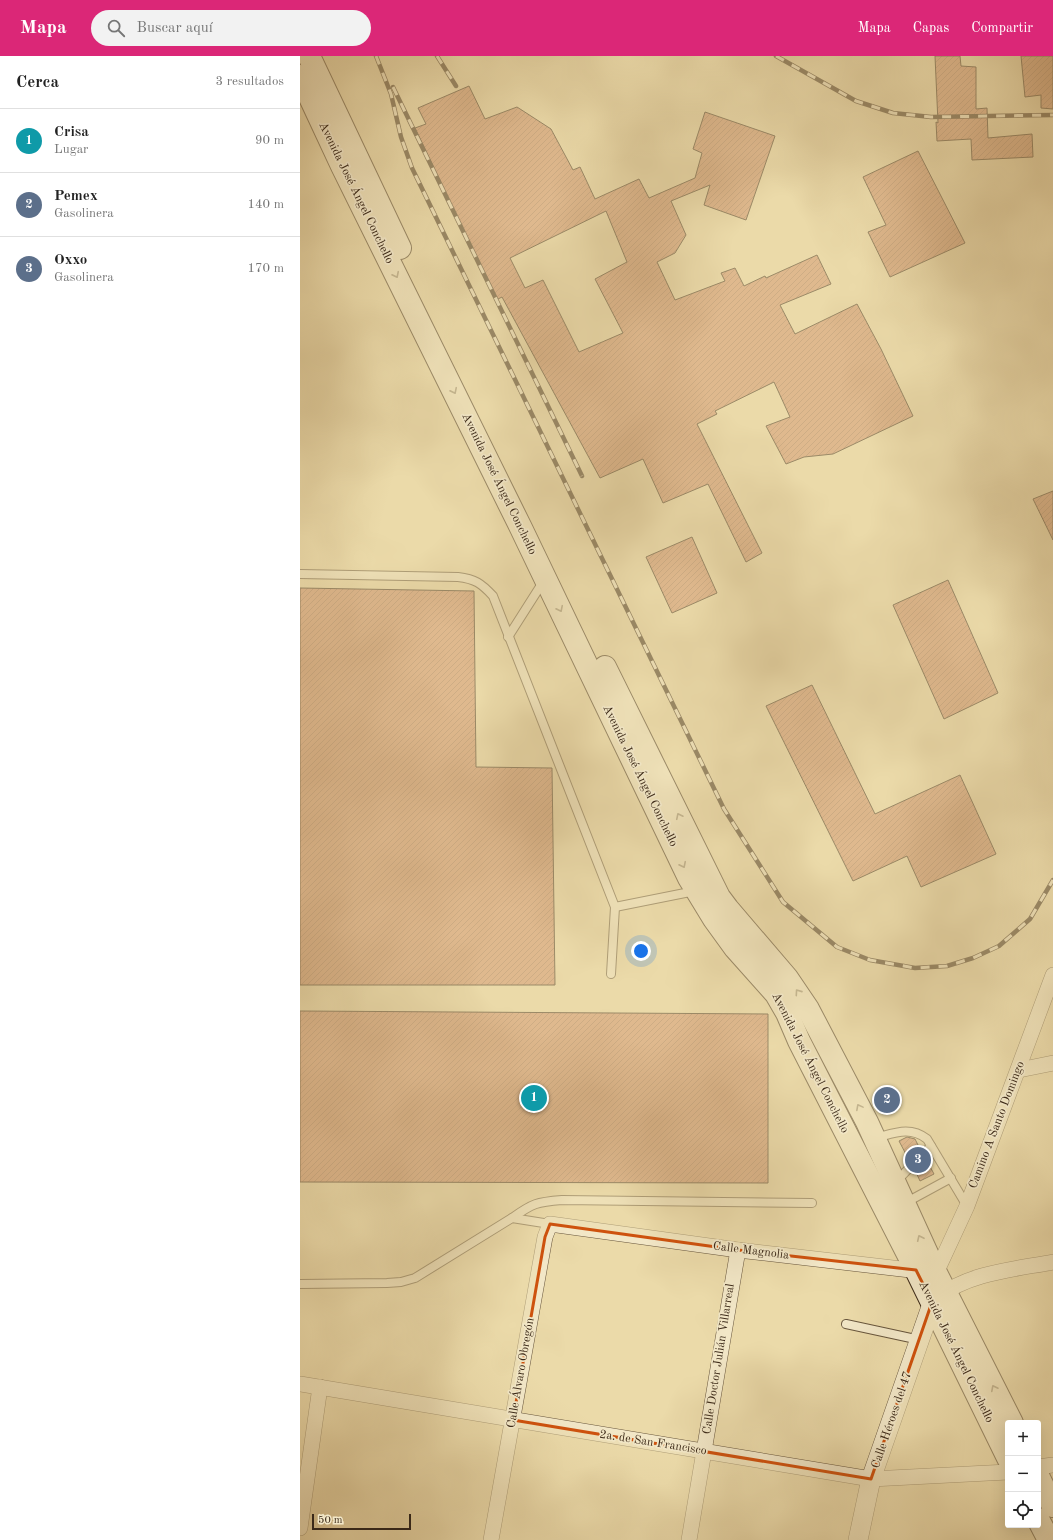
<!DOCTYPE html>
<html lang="es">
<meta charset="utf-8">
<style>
body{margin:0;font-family:"Old Standard TT",serif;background:#f2f2f2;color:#222}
.controls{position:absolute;right:12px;bottom:12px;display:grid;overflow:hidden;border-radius:4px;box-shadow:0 4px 16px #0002}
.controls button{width:36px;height:36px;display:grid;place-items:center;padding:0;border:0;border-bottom:1px solid #e0e0e0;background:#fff;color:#222;font:20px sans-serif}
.scale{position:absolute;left:12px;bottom:10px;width:99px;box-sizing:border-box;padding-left:4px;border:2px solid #3b2918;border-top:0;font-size:11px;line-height:14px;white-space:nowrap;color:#3b2918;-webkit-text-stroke:3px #f2e7c7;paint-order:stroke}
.you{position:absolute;left:341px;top:895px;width:14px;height:14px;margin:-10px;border:3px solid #fff;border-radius:50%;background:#1a73e8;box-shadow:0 0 0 6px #1a73e833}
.badge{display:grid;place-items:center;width:26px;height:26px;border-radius:50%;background:#db2777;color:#fff;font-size:13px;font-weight:700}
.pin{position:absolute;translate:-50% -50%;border:2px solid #fff;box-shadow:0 1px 4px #0006}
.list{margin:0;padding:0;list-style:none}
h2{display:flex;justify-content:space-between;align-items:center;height:52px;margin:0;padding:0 16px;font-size:17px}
h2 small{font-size:13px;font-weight:400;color:#767676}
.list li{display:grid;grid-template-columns:26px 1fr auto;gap:12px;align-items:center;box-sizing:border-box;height:64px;padding:0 16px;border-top:1px solid #e0e0e0}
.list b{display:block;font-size:15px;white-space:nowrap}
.list p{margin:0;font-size:13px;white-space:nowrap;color:#767676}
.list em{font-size:13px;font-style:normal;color:#767676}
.icon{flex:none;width:22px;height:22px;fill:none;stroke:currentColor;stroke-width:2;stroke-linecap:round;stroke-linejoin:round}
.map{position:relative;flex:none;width:753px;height:1484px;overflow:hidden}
header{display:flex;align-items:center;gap:24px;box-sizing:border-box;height:56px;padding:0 20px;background:#db2777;color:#fff}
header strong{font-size:19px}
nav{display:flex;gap:22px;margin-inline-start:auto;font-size:14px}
.search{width:280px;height:36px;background:#f2f2f2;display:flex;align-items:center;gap:10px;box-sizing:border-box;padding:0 14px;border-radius:22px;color:#767676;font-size:15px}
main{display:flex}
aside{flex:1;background:#fff}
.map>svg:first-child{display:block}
.building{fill:url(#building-hatch);stroke:#3b2918;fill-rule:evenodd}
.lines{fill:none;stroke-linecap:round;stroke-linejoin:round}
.service-casing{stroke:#67553c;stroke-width:10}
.minor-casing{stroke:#67553c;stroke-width:16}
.tertiary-casing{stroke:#67553c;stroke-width:20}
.secondary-casing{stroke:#3b2918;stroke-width:24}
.service{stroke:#f2e7c7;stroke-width:8}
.minor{stroke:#f2e7c7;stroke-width:15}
.tertiary{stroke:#f2e7c7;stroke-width:19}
.secondary{stroke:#f2e7c7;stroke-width:22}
.rail-casing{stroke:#3b2918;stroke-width:4.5}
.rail{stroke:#f2e7c7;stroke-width:3;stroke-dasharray:9;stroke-linecap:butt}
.oneway{stroke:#968870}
.marked{fill:none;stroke:#ce520e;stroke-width:3;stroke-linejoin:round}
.labels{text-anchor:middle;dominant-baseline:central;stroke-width:3.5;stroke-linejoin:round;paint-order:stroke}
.street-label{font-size:12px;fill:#3b2918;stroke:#f2e7c7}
</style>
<header>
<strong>Mapa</strong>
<div class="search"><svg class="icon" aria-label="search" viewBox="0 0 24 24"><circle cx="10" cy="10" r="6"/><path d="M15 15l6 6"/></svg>Buscar aquí</div>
<nav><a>Mapa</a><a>Capas</a><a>Compartir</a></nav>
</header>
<main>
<aside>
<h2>Cerca<small>3 resultados</small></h2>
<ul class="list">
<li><span class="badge" style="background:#0f9aa8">1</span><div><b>Crisa</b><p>Lugar</p></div><em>90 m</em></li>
<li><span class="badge" style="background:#5c6f8a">2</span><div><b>Pemex</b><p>Gasolinera</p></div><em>140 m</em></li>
<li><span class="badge" style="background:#5c6f8a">3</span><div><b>Oxxo</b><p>Gasolinera</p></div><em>170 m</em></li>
</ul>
</aside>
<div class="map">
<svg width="753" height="1484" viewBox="0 0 753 1484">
<defs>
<pattern id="building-hatch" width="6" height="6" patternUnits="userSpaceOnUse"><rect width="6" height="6" fill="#d1916e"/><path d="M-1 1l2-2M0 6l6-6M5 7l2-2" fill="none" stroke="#ab7659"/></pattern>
</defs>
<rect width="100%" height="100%" fill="#ebdaa9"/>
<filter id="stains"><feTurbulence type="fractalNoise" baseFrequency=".005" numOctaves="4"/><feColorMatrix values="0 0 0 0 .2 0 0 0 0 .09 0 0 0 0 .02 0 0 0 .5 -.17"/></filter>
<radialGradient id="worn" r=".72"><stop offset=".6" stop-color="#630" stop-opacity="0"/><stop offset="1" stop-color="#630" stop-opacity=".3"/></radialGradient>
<!-- building -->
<g class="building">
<polygon points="635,0 660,0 661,10 676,11 676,53 687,52 688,82 732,78 733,101 672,104 671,83 637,85 636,66 638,67"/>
<polygon points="721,0 753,0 753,53 741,52 741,39 725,41"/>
<path d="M169 30 185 63 217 51 251 73 273 114 280 111 295 143 339 123 349 142 395 122 402 97 393 93 405 56 475 80 446 164 404 149 410 129 371 145 386 179 375 197 357 206 375 244 425 225 421 217 435 212 444 230 465 220 466 222 517 199 531 228 480 249 495 278 557 248 581 293 613 360 533 398 504 401 486 408 466 370 490 361 474 326 415 355 417 358 397 368 462 497 446 506 408 428 363 447 343 403 300 422 202 241 196 244 115 72 126 68 118 52ZM306 155 327 206 295 223 323 277 279 296 243 224 225 232 210 202Z"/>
<polygon points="618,95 665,187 590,221 568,176 586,169 563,121"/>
<polygon points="753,435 753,484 733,443"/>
<polygon points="392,481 417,537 372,557 346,501"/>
<polygon points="648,524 698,637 644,663 593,549"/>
<polygon points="0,532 174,535 176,711 252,712 255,929 0,929"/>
<polygon points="512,629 575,758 660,719 696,798 621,831 607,800 553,825 466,650"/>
<polygon points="0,955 468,958 468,1127 0,1126"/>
<polygon points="607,1081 615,1083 620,1093 618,1096 618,1100 621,1103 626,1103 634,1118 620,1125 615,1114 617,1111 617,1107 614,1104 609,1104 599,1085"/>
</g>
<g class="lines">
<defs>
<g id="service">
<path d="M0 518 158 521C175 523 181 527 193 540L315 851 311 918"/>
<polyline points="208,581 243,526"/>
<polyline points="315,851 395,835"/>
<path d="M575 1082C595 1077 610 1070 627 1083L667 1150"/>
<polyline points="623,1098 631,1090"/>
<polyline points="595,1127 612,1109"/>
<polyline points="605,1147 651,1122"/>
<path d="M212 1162C233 1147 237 1146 262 1144L512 1147"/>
<polyline points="0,1228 87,1227 101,1226 115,1222 212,1162 250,1168"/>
<polyline points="546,1268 620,1284"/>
</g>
<g id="minor">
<polyline points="719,1014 753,1007"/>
<path d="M639 1241C667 1217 717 1213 753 1206"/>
<polyline points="0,1328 571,1423 708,1416"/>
<polyline points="738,1411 753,1409"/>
<polyline points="0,1472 20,1331"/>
<polyline points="191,1484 245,1181 250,1168 438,1194 636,1217 667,1150 753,919"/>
<polyline points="389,1484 438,1194"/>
</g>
<polyline id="tertiary" points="558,1484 571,1423 631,1251 633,1237"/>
<g id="secondary">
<polyline points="9,0 100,192"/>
<polyline points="0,20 42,110 221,472 389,822 414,863 435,892 476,938 487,957 499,985 616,1214 708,1402"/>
<polyline points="305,611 419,841 428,853 487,922 508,953 567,1066 636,1217 712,1367"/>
<polyline points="738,1420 753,1450"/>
<polyline points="738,1463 749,1484"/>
</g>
</defs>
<!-- service casing -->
<use href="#service" class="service-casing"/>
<!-- minor casing -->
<use href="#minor" class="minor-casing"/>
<!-- tertiary casing -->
<use href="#tertiary" class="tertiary-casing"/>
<!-- secondary casing -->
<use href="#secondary" class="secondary-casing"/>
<!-- service -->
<use href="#service" class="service"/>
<!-- minor -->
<use href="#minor" class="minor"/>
<!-- tertiary -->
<use href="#tertiary" class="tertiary"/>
<!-- secondary -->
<use href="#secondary" class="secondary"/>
<defs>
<g id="rail">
<polyline points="76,0 91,38 101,81 112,112 424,753 483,846 537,891 570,904 615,912 647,910 673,902 699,890 730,863 753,824"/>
<polyline points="137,0 156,30"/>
<polyline points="476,0 556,45 593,57 631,61 753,59"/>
<polyline points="93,31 282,420"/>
</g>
</defs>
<!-- rail casing -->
<use href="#rail" class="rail-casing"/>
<!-- rail -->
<use href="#rail" class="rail"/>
</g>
<!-- one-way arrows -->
<defs><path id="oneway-chevron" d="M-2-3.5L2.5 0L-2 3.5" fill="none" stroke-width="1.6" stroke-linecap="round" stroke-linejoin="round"/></defs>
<g class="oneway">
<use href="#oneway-chevron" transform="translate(96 219) rotate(64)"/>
<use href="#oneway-chevron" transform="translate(154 335) rotate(64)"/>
<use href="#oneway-chevron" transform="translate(260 553) rotate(64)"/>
<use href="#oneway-chevron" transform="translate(379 760) rotate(-116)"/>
<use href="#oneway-chevron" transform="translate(383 809) rotate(64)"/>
<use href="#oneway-chevron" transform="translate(498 936) rotate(-125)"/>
<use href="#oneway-chevron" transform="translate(559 1051) rotate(-118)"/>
<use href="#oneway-chevron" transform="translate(620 1182) rotate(-115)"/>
<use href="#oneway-chevron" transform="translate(694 1332) rotate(-117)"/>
</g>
<!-- marked area -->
<path d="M0 0H753V1484H0ZM250 1168 438 1194 616 1214 632 1246 571 1423 213 1364 245 1181Z" fill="#ebdaa9" fill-opacity=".55" fill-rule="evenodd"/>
<path class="marked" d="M250 1168 438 1194 616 1214 632 1246 571 1423 213 1364 245 1181Z"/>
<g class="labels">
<!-- street labels -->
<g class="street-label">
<text transform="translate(56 137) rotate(64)">Avenida José Ángel Conchello</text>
<text transform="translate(199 428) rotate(64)">Avenida José Ángel Conchello</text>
<text transform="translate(340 720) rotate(64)">Avenida José Ángel Conchello</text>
<text transform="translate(510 1007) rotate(63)">Avenida José Ángel Conchello</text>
<text transform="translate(697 1069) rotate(-69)">Camino A Santo Domingo</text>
<text transform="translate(451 1195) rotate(7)">Calle Magnolia</text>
<text transform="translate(656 1296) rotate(64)">Avenida José Ángel Conchello</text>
<text transform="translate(419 1303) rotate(-81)">Calle Doctor Julián Villarreal</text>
<text transform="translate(221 1317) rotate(-80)">Calle Álvaro Obregón</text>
<text transform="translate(592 1364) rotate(-71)">Calle Héroes del 47</text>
<text transform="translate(353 1387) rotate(9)">2a. de San Francisco</text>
</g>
</g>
<rect width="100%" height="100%" filter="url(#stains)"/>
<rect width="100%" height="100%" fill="url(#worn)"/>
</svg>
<div class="controls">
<button>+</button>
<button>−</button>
<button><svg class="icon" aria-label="locate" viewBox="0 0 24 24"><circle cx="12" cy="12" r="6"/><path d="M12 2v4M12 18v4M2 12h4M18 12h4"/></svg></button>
</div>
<div class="scale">50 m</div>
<div class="you"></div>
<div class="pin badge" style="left:234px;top:1042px;background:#0f9aa8">1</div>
<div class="pin badge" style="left:587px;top:1044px;background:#5c6f8a">2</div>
<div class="pin badge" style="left:618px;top:1104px;background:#5c6f8a">3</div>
</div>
</main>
